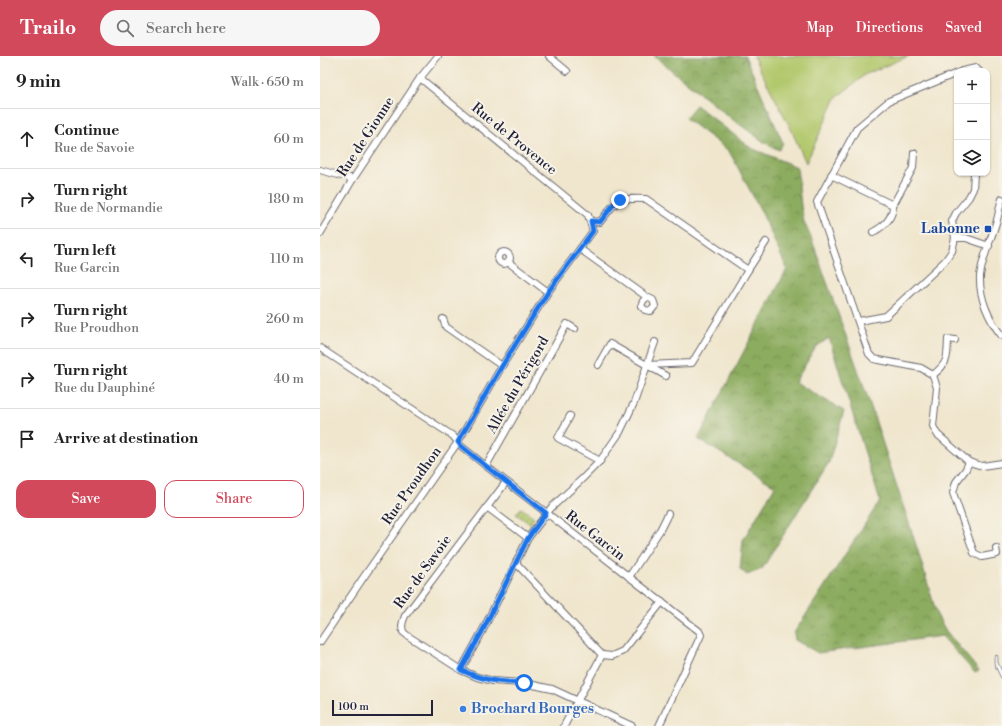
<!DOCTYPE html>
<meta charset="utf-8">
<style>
body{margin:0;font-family:"Libre Bodoni",serif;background:#f6f6f6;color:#222}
.controls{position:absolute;right:12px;top:12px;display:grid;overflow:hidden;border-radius:8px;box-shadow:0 1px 3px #0004}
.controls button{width:36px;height:36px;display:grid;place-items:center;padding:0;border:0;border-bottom:1px solid #e0e0e0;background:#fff;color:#222;font:20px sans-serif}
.scale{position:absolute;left:12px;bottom:10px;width:101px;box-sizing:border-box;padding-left:4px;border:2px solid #22223b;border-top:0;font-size:11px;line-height:14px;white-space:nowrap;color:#22223b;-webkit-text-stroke:3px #f7f3e8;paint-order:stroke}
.stop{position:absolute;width:12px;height:12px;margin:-9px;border:3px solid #1a73e8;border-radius:50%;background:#fff}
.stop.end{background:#1a73e8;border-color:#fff;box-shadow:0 1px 4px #0008}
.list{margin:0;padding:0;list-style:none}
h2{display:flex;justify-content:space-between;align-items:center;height:52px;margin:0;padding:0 16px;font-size:17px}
h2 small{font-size:13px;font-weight:400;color:#767676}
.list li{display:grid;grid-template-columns:26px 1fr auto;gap:12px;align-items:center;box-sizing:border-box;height:60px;padding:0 16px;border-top:1px solid #e0e0e0}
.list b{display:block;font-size:15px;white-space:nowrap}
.list p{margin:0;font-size:13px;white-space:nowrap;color:#767676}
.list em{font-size:13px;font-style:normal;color:#767676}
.actions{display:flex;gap:8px;padding:12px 16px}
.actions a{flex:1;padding:9px 0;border:1px solid #d1495b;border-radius:12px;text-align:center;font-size:14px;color:#d1495b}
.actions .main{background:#d1495b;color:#fff}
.icon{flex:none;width:22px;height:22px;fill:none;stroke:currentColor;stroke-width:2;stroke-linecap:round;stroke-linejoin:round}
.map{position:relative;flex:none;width:682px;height:670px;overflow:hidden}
header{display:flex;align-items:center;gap:24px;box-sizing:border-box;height:56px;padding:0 20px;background:#d1495b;color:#fff}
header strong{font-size:19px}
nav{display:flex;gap:22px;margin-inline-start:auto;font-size:14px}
.search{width:280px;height:36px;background:#f6f6f6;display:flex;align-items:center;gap:10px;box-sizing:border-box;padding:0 14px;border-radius:22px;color:#767676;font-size:15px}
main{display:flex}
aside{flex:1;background:#fff}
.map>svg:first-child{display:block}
.grass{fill:#b1c76b;stroke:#6a7453}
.forest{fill:url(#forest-crowns);stroke:#57674d}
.garden{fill:url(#garden-dots);stroke:#6a7453}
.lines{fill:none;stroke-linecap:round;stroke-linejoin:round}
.lane-casing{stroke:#6a676e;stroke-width:4.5}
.street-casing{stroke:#6a676e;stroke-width:8}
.lane{stroke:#fff;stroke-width:3}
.street{stroke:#fff;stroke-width:6}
.route{stroke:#1a73e8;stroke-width:5}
.transit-dot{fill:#1a4fb4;stroke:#f7f3e8;stroke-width:1.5}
.shop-dot{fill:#3f7fe0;stroke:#f7f3e8;stroke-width:1.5}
.labels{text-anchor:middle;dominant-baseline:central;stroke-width:4;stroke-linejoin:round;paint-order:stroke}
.street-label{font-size:14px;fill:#22223b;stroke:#f7f3e8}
.transit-label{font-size:14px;font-weight:bold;fill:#164399;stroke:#f7f3e8;text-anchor:end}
.shop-label{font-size:14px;font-weight:bold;fill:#366cbe;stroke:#f7f3e8;text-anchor:start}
</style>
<header>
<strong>Trailo</strong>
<div class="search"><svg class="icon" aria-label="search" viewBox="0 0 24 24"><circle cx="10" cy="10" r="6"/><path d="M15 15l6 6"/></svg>Search here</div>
<nav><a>Map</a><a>Directions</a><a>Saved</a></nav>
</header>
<main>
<aside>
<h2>9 min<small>Walk · 650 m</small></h2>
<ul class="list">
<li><svg class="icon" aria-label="ahead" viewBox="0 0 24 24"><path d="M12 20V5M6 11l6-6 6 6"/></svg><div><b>Continue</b><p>Rue de Savoie</p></div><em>60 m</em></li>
<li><svg class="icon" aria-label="right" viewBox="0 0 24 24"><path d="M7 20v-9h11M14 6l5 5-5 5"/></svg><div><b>Turn right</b><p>Rue de Normandie</p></div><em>180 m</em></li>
<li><svg class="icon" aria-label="left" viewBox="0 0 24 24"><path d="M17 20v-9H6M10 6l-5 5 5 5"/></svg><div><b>Turn left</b><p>Rue Garcin</p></div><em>110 m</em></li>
<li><svg class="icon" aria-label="right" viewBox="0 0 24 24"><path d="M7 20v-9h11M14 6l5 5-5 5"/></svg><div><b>Turn right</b><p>Rue Proudhon</p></div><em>260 m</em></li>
<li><svg class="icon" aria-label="right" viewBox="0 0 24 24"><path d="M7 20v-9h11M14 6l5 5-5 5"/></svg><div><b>Turn right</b><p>Rue du Dauphiné</p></div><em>40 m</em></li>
<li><svg class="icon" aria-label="arrive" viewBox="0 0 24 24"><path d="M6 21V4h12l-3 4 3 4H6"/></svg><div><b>Arrive at destination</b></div></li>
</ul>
<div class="actions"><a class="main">Save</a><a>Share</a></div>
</aside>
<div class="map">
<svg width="682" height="670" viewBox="0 0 682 670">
<defs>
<pattern id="forest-crowns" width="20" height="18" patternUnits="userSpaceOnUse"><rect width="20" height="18" fill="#8cac5f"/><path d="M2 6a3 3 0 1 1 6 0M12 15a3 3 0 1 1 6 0" fill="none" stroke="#728c50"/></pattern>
<pattern id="garden-dots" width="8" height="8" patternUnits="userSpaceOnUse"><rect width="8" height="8" fill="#b1c76b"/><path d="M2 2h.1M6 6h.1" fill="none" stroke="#98ab5e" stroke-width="1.8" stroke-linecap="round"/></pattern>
</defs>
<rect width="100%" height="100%" fill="#f7f3e8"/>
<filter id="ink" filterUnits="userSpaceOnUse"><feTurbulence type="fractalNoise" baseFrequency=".025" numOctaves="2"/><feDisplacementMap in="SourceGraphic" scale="8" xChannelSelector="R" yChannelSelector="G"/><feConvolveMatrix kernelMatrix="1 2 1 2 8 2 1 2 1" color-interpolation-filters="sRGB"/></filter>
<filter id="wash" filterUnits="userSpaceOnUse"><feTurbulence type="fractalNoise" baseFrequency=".012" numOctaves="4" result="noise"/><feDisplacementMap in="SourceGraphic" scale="16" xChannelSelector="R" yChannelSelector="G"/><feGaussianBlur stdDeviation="0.9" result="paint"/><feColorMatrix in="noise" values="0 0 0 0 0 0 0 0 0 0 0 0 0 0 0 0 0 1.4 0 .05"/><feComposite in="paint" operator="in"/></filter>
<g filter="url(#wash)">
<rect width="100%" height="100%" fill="#f0e6cd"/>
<!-- grass -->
<polygon class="grass" points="433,0 589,0 546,18 516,42 486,107 470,71"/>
<!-- forest -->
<g class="forest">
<polygon points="334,0 425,0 463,87 459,94 444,86 412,63"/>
<polygon points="376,49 431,92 477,111 481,150 484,166 492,184 549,345 598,495 617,559 626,575 659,615 655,617 622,580 498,597 475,584 474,577 560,445 509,282 496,291 475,326 524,355 509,406 442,513 427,519 420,513 423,484 455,430 378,383 467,213 441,155 409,95 365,62"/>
</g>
<!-- garden -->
<polygon class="garden" points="201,452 214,461 210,468 196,458"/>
</g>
<g filter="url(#ink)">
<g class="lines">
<defs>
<polyline id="lane" points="676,601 676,607 682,620"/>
<g id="street">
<polyline points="229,0 247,15"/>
<polyline points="642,15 656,12 659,15"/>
<polyline points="637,17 569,45 537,72 497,146 549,298 554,303 601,312 613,319 617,332 613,370 617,378 649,406 662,410 682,407"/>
<polyline points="0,114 33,123"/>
<polyline points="511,119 573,149"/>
<path d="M682 143C679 151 679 159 676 167 671 184 662 202 660 220 659 242 669 264 682 280"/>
<path d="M271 165 280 166C298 143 296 142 326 143L428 214 372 307 327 309"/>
<path d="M553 176C565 170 573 162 573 149L593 112 594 97"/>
<polyline points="0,178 33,123 100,22 118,0"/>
<polyline points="635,182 646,182 669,190"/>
<polyline points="260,193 327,241 333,244 335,250 331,255 325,254 321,250 323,245 327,241"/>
<circle cx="184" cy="202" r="6"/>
<polyline points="188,206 228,236"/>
<polyline points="428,214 446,186"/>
<polyline points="123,263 126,271 182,310"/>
<polyline points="539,265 566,260 625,205 632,195 635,182 632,165 636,157 649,141 653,133 654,117"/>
<polyline points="0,292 133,380 141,390 166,410 379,575 381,579 339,670"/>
<polyline points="278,309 290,288 346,320"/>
<path d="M613 319C629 306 627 302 628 283L635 284"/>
<polyline points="250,360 238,382 280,405"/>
<polyline points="649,406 646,413 636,426 633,437 654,497 662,501 677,498 676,492"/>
<polyline points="166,410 247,268 255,273"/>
<polyline points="186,426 85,560 83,565 82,570 83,576 88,580 141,614 157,621 173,625 204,627 232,633 312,670"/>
<polyline points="167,451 208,482"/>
<polyline points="196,507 282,599"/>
<polyline points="309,521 340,474 348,458"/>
<polyline points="0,586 43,522 138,386 182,310 228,236 273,175 268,159 100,22"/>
<polyline points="141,614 163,574 208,482 231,452 261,424 280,405 300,376 314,347 335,286"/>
<polyline points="244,670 282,599 292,600 303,595 342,546"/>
</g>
</defs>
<!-- lane casing -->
<use href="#lane" class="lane-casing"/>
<!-- street casing -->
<use href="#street" class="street-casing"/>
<!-- lane -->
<use href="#lane" class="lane"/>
<!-- street -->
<use href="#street" class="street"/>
</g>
</g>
<g class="lines" filter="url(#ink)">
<!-- route -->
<path class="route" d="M204 627C178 626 165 625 141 614L163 574 208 482 226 457 166 410 141 390 138 386 182 310 228 236 273 175 271 165 280 166 294 148 300 144"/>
</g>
<!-- markers -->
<rect class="transit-dot" x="664" y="169" width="8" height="8" rx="2"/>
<circle class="shop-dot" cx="143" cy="653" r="4"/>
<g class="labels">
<!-- street labels -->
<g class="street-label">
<text transform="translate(46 81) rotate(-57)">Rue de Gionne</text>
<text transform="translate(194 83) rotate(39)">Rue de Provence</text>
<text transform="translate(198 329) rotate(-60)">Allée du Périgord</text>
<text transform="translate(92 430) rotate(-55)">Rue Proudhon</text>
<text transform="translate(275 480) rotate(38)">Rue Garcin</text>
<text transform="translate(103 516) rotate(-54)">Rue de Savoie</text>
</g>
<!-- transit labels -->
<g class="transit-label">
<text x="660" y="173">Labonne</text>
</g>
<!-- shop labels -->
<g class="shop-label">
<text x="151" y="653">Brochard Bourges</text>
</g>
</g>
</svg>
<div class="controls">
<button>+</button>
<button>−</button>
<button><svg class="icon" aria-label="layers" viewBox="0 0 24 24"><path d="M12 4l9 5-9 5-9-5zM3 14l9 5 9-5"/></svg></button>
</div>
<div class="scale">100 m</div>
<div class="stop" style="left:204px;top:627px"></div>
<div class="stop end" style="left:300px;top:144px"></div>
</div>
</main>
